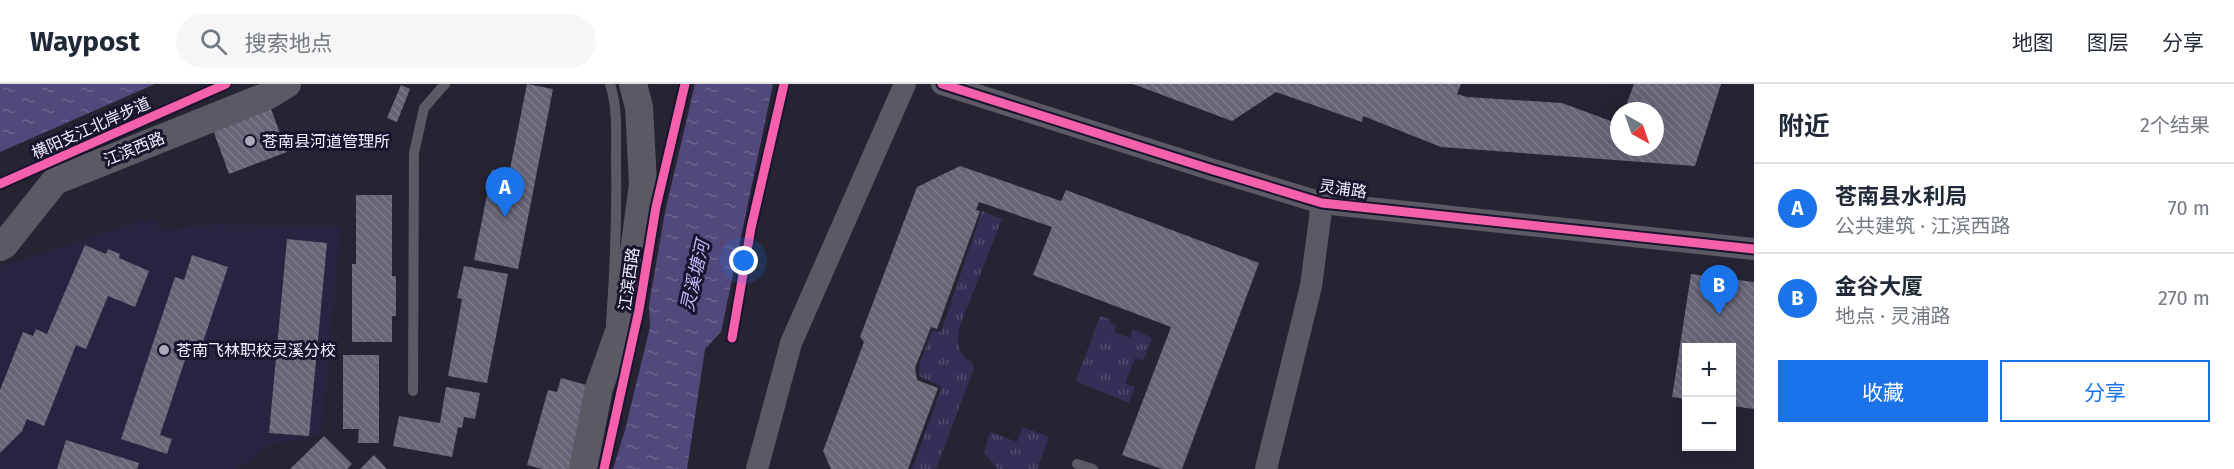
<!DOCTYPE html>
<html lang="zh">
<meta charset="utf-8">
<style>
body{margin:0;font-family:"Fira Sans","Noto Sans SC",sans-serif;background:#f6f6f7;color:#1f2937}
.controls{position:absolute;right:18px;bottom:18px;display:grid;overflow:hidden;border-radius:0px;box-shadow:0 6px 24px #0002}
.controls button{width:54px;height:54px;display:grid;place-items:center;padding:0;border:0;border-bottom:2px solid #e0e1e3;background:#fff;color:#1f2937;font:30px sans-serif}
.compass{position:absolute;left:1610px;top:18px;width:54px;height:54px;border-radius:50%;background:#fff;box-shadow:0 6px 24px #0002;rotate:140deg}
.you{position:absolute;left:744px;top:177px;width:21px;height:21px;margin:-15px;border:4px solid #fff;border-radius:50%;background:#1a73e8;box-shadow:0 0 0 9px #1a73e833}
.badge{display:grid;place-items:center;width:39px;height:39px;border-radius:50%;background:#1a73e8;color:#fff;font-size:20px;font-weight:700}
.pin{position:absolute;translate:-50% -50px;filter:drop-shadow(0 2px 3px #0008)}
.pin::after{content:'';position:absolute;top:32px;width:21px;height:18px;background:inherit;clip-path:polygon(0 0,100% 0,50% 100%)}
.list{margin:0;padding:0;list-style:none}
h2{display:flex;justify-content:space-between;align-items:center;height:78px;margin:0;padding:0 24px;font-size:26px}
h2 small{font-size:20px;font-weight:400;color:#747a83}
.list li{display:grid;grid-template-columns:39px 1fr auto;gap:18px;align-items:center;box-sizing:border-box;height:90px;padding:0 24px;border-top:2px solid #e0e1e3}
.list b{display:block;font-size:22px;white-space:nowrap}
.list p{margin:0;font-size:20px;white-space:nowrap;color:#747a83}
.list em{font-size:20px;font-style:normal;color:#747a83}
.actions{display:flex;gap:12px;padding:18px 24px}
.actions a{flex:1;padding:14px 0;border:2px solid #1a73e8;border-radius:0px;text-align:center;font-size:21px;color:#1a73e8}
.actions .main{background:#1a73e8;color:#fff}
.icon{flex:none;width:33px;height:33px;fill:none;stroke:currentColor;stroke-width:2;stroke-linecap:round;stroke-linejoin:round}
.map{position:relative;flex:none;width:1754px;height:385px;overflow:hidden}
header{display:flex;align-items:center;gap:36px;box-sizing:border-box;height:84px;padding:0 30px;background:#fff;border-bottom:2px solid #e0e1e3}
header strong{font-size:28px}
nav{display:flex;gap:33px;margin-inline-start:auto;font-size:21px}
.search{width:420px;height:54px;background:#f6f6f7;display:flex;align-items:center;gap:15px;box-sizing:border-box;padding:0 21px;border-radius:33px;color:#747a83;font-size:22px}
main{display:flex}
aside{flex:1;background:#fff}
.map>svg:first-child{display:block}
.built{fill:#292341}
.grass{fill:url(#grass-tufts)}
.water{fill:url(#water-ripples)}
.building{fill:url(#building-back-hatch)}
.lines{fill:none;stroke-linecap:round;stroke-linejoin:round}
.service{stroke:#5b5a64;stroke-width:10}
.minor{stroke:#5b5a64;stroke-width:22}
.tertiary{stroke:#5b5a64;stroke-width:28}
.cycleway-casing{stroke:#1a142e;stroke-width:13}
.cycleway{stroke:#f560ab;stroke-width:9}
.poi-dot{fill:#aba9b7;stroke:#1a142e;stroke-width:2}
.labels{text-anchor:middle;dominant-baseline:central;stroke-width:6;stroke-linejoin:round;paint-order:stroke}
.street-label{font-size:16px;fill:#f2f0fe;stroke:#1a142e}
.poi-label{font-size:16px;fill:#f2f0fe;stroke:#1a142e;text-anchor:start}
.water-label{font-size:18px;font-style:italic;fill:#c3b8fa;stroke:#1a142e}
</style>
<header>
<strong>Waypost</strong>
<div class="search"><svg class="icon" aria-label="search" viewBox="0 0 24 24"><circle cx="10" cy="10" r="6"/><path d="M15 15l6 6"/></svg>搜索地点</div>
<nav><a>地图</a><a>图层</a><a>分享</a></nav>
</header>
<main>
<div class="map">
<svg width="1754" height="385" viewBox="0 0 1754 385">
<defs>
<pattern id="grass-tufts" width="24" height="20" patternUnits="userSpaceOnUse" patternTransform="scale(1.5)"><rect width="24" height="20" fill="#372e57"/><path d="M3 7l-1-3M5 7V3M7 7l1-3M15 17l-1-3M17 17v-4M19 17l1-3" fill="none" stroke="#544d70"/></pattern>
<pattern id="water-ripples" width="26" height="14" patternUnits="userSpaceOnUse" patternTransform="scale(1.5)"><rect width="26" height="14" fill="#53487b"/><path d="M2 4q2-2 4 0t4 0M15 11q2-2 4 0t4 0" fill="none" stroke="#6c638f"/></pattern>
<pattern id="building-back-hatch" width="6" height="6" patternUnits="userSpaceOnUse" patternTransform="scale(1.5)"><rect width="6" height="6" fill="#676476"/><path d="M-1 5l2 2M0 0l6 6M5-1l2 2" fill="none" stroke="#7d7a8b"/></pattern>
</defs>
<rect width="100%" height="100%" fill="#262432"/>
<!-- built -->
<polygon class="built" points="155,133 160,146 216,140 341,143 321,351 270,361 237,385 0,385 0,182"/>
<!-- grass -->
<g class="grass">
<path d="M982 127 1002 135 959 244C957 259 957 270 972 278L974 284 936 385H912L942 303 919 292 920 278 932 247 941 248Z"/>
<polygon points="1100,232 1111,236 1110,239 1116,242 1114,248 1130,254 1133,245 1152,254 1143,277 1135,274 1125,299 1135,303 1129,319 1076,297"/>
<polygon points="1023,343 1049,353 1037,385 998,385 984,369 990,348 1017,358"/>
</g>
<!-- water -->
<g class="water">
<polygon points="0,0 155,0 0,68"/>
<polygon points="695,0 773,0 721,248 705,265 687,385 613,385 625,346 650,243 649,221 665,128"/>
</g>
<!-- building -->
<g class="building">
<polygon points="527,0 553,5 518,185 474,176 492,86 509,90"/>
<polygon points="1133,0 1461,0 1457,10 1467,13 1562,19 1619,40 1619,63 1655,63 1655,27 1624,27 1634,0 1721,0 1695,82 1441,63 1363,32 1362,38 1276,8 1232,37"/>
<polygon points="401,1 410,5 397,38 387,34"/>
<polygon points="271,25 287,68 229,90 213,46"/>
<polygon points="960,82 1061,117 1066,106 1259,179 1182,385 1162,385 1122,371 1171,243 1033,191 1052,143 979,118 976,126 980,127 937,245 931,243 915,284 917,296 938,304 908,385 831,385 823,367 864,258 860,253 917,103"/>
<polygon points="356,111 392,111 392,192 396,192 396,232 392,232 392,258 352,258 352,180 356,180"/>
<polygon points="287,155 327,159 309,352 269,349"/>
<polygon points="85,161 106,170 108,165 120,170 119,174 149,187 135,223 108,212 86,265 76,261 44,342 27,335 22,347 0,369 0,306 23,248 33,252 36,245 47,250"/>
<polygon points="192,171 228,183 198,273 187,270 160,351 172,355 167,370 121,355 175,193 184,196"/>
<polygon points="464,182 508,190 487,299 448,292 462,215 457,214"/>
<polygon points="1691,190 1754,198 1754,325 1732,322 1732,264 1686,264 1686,315 1672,313"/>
<polygon points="343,271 379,271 379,359 358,359 359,345 343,345"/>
<polygon points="561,294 590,302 575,385 542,385 527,381 548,306 557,308"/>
<polygon points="446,303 480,309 475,335 464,333 462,344 458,343 452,373 393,362 399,332 440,339"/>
<polygon points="324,352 352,380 347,385 290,385"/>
<polygon points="66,356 139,379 137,385 57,385"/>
<polygon points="374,371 387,385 360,385"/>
</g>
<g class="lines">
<!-- service -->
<g class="service">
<path d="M610 0C618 25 616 51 616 77 617 131 615 185 611 239"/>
<polyline points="413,307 414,69 424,24 445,0"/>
<polyline points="1077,380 1093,385"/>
</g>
<!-- minor -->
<g class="minor">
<polyline points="942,0 1210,85 1322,119 1754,165"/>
<polyline points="757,385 791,259 905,0"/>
<polyline points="1266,385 1311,202 1322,119"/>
</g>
<!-- tertiary -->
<g class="tertiary">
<polyline points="0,163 4,161 55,97 267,12 287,0"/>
<polyline points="583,385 599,304 626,228 643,100 639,23 633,0"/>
</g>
<defs>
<g id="cycleway">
<polyline points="942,0 1210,85 1322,119 1754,165"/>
<polyline points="0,100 226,0"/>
<polyline points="732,254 751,144 784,0"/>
<polyline points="604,385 639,226 656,123 685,0"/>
</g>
</defs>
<!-- cycleway casing -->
<use href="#cycleway" class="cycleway-casing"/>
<!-- cycleway -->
<use href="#cycleway" class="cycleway"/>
</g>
<!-- markers -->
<g class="poi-dot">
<circle cx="250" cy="57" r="6"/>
<circle cx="164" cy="266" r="6"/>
</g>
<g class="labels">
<!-- street labels -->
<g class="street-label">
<text transform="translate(91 44) rotate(-24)">横阳支江北岸步道</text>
<text transform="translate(134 65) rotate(-22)">江滨西路</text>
<text transform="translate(1343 105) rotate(8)">灵浦路</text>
<text transform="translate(629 195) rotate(-82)">江滨西路</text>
</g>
<!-- poi labels -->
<g class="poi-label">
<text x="262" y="57">苍南县河道管理所</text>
<text x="176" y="266">苍南飞林职校灵溪分校</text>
</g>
<!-- water labels -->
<g class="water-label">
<text transform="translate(695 192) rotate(-77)">灵溪塘河</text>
</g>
</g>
</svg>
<div class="controls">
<button>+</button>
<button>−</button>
</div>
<svg class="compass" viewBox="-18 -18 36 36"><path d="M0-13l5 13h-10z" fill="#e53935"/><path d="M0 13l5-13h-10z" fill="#747a83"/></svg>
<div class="you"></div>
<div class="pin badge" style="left:505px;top:133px">A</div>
<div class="pin badge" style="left:1719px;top:231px">B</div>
</div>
<aside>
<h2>附近<small>2个结果</small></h2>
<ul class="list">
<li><span class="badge">A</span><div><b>苍南县水利局</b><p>公共建筑 · 江滨西路</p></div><em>70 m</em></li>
<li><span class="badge">B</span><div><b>金谷大厦</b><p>地点 · 灵浦路</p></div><em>270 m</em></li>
</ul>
<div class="actions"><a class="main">收藏</a><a>分享</a></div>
</aside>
</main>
